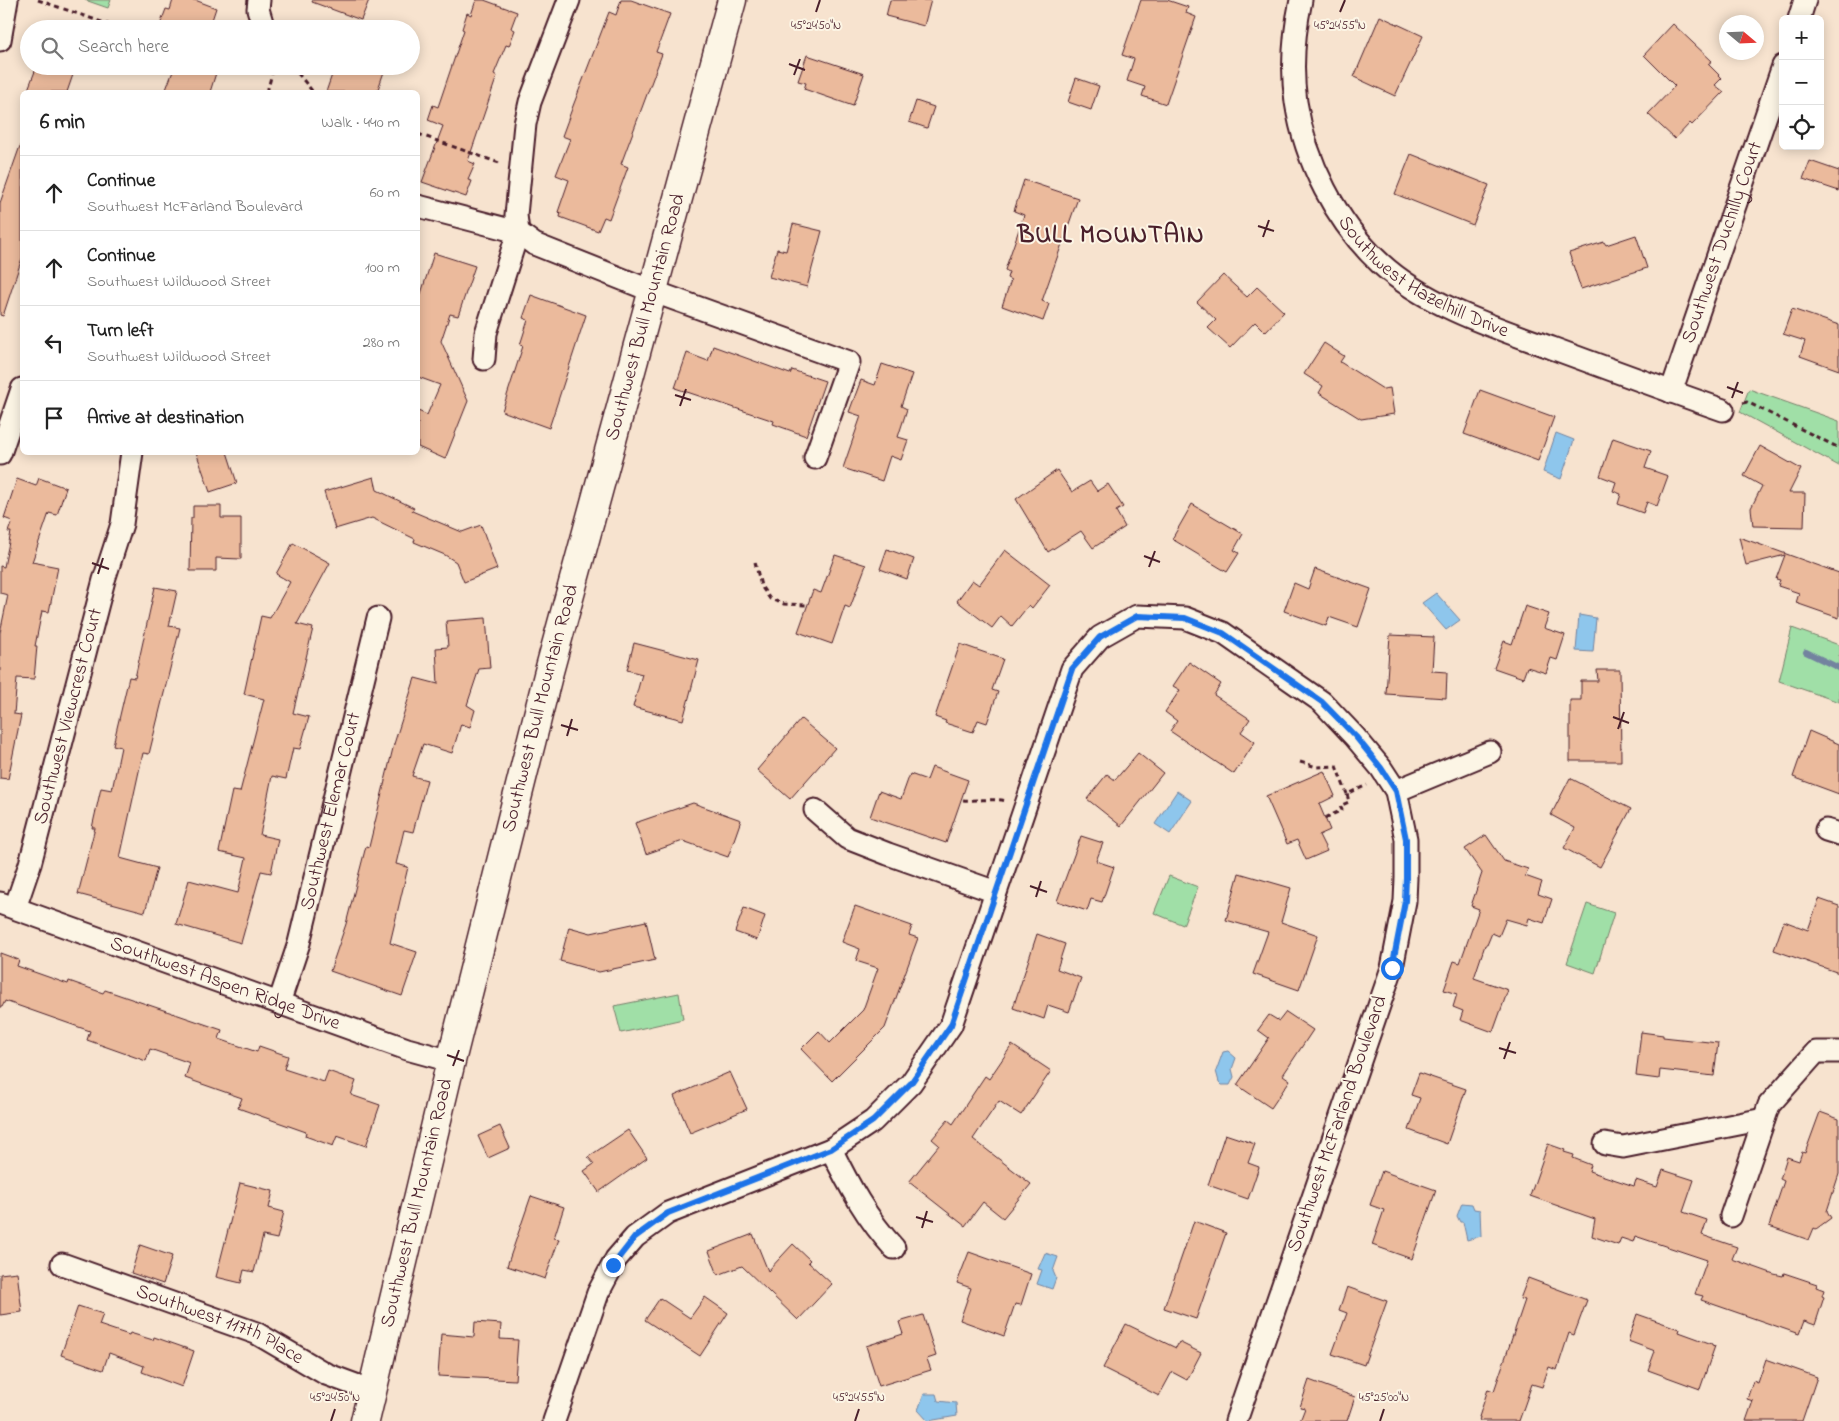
<!DOCTYPE html>
<meta charset="utf-8">
<style>
body{margin:0;font-family:"Indie Flower",sans-serif;background:#f2f2f2;color:#222}
.controls{position:absolute;right:15px;top:15px;display:grid;overflow:hidden;border-radius:8px;box-shadow:0 2px 12px #0003}
.controls button{width:45px;height:45px;display:grid;place-items:center;padding:0;border:0;border-bottom:1px solid #e0e0e0;background:#fff;color:#222;font:25px sans-serif}
.compass{position:absolute;left:1719px;top:15px;width:45px;height:45px;border-radius:50%;background:#fff;box-shadow:0 2px 12px #0003;rotate:109deg}
.stop{position:absolute;width:15px;height:15px;margin:-11px;border:4px solid #1a73e8;border-radius:50%;background:#fff}
.stop.end{background:#1a73e8;border-color:#fff;box-shadow:0 1px 5px #0008}
.list{margin:0;padding:0;list-style:none}
h2{display:flex;justify-content:space-between;align-items:center;height:65px;margin:0;padding:0 20px;font-size:21px}
h2 small{font-size:16px;font-weight:400;color:#767676}
.list li{display:grid;grid-template-columns:32px 1fr auto;gap:15px;align-items:center;box-sizing:border-box;height:75px;padding:0 20px;border-top:1px solid #e0e0e0}
.list b{display:block;font-size:19px;white-space:nowrap}
.list p{margin:0;font-size:16px;white-space:nowrap;color:#767676}
.list em{font-size:16px;font-style:normal;color:#767676}
.icon{flex:none;width:28px;height:28px;fill:none;stroke:currentColor;stroke-width:2;stroke-linecap:round;stroke-linejoin:round}
.map{position:relative;flex:none;width:1839px;height:1421px;overflow:hidden}
.search{position:absolute;background:#fff;box-shadow:0 2px 12px #0003;left:20px;top:20px;width:400px;height:55px;display:flex;align-items:center;gap:12px;box-sizing:border-box;padding:0 18px;border-radius:28px;color:#767676;font-size:19px}
.panel{position:absolute;background:#fff;box-shadow:0 2px 12px #0003;left:20px;top:90px;width:400px;height:365px;border-radius:8px}
.map>svg:first-child{display:block}
.green{fill:#a0dfa7;stroke:#757f69}
.water{fill:#8ec6ec;stroke:#73839f}
.lines{fill:none;stroke-linecap:round;stroke-linejoin:round}
.stream{stroke:#73839f;stroke-width:6}
.building{fill:#ebba9c;stroke:#4a1f2b}
.minor-casing{stroke:#4a1f2b;stroke-width:25}
.major-casing{stroke:#4a1f2b;stroke-width:31}
.path{stroke:#4a1f2b;stroke-width:3;stroke-dasharray:5 4;stroke-linecap:butt}
.minor{stroke:#fcf5e5;stroke-width:21}
.major{stroke:#fcf5e5;stroke-width:28}
.route{stroke:#1a73e8;stroke-width:6}
.ticks{fill:none;stroke:#4a1f2b;stroke-width:2}
.labels{text-anchor:middle;dominant-baseline:central;stroke-width:4;stroke-linejoin:round;paint-order:stroke}
.street-label{font-size:20px;fill:#4a1f2b;stroke:#fcf5e5}
.district-label{font-size:25px;font-weight:bold;letter-spacing:1px;fill:#4a1f2b;stroke:#fcf5e5}
.ticks-label{font-size:12px;text-anchor:middle;fill:#4a1f2b;stroke:#fcf5e5;stroke-width:4;stroke-linejoin:round;paint-order:stroke}
</style>
<div class="map">
<svg width="1839" height="1421" viewBox="0 0 1839 1421">
<rect width="100%" height="100%" fill="#f7e3cf"/>
<filter id="ink" filterUnits="userSpaceOnUse"><feTurbulence type="fractalNoise" baseFrequency=".02" numOctaves="2"/><feDisplacementMap in="SourceGraphic" scale="10" xChannelSelector="R" yChannelSelector="G"/><feConvolveMatrix kernelMatrix="1 2 1 2 8 2 1 2 1" color-interpolation-filters="sRGB"/></filter>
<g filter="url(#ink)">
<!-- green -->
<g class="green">
<polygon points="85,0 111,0 108,8"/>
<polygon points="1749,389 1839,421 1839,466 1740,412"/>
<polygon points="1792,628 1839,645 1839,702 1779,681"/>
<polygon points="1169,876 1198,887 1183,925 1154,913"/>
<polygon points="1587,904 1614,913 1595,973 1567,963"/>
<polygon points="679,993 683,1019 621,1033 614,1006"/>
</g>
<!-- water -->
<g class="water">
<polygon points="1556,433 1574,440 1561,479 1543,472"/>
<polygon points="1436,593 1460,620 1446,630 1422,603"/>
<polygon points="1579,615 1596,618 1593,652 1576,651"/>
<polygon points="1177,791 1192,801 1170,834 1155,824"/>
<polygon points="1228,1051 1236,1058 1232,1069 1234,1077 1230,1085 1222,1085 1219,1082 1216,1071 1223,1052"/>
<polygon points="1462,1203 1472,1204 1474,1209 1480,1210 1481,1236 1467,1240 1463,1222 1460,1222 1457,1216"/>
<polygon points="1045,1253 1058,1257 1053,1271 1056,1278 1052,1289 1037,1284 1042,1270 1038,1269"/>
<polygon points="924,1394 936,1394 938,1401 956,1403 957,1416 928,1421 918,1410"/>
</g>
<g class="lines">
<!-- stream -->
<polyline class="stream" points="1806,652 1839,668"/>
</g>
<!-- building -->
<g class="building">
<polygon points="173,0 195,0 216,8 209,29 171,29 160,25 166,9 170,10"/>
<polygon points="313,0 369,0 361,20 312,2"/>
<polygon points="476,0 484,0 517,12 511,28 515,30 509,46 506,45 494,74 497,76 468,161 475,164 468,180 472,181 466,197 422,182 443,126 428,120 433,105 438,107 464,30 462,29 467,13 471,15"/>
<polygon points="621,0 631,0 670,14 656,52 662,54 621,164 628,167 609,219 604,217 598,231 560,217 561,213 558,212 569,180 556,175 570,139 562,136 573,106 609,12 616,15"/>
<polygon points="890,0 931,0 924,26 886,16"/>
<polygon points="1141,0 1167,0 1188,7 1186,13 1196,17 1166,104 1142,96 1145,87 1127,81 1134,59 1122,55"/>
<polygon points="1380,16 1423,36 1395,96 1354,77"/>
<polygon points="1673,24 1712,61 1708,64 1722,78 1715,85 1724,92 1692,125 1690,123 1675,139 1648,114 1675,86 1644,55"/>
<polygon points="807,55 864,74 853,106 804,89 806,83 798,81"/>
<polygon points="37,66 76,66 67,92 27,92"/>
<polygon points="175,66 198,66 216,73 210,92 165,92"/>
<polygon points="335,66 386,66 377,92 326,92"/>
<polygon points="1076,78 1099,86 1091,110 1068,102"/>
<polygon points="916,101 934,107 927,128 909,122"/>
<polygon points="20,146 22,146 22,258 3,316 0,315 0,203"/>
<polygon points="1411,154 1489,185 1473,225 1395,194"/>
<polygon points="1810,161 1839,171 1839,191 1803,179"/>
<polygon points="1024,180 1078,198 1042,301 1049,304 1043,321 1002,306 1011,280 1007,278 1009,272 1005,270 1024,215 1014,211"/>
<polygon points="793,224 822,231 807,287 769,277 777,249 786,251"/>
<polygon points="1636,235 1647,268 1581,289 1569,253 1604,242 1606,245"/>
<polygon points="434,253 475,266 458,316 450,314 441,341 468,401 445,459 418,447 418,411 427,415 440,385 418,377 418,303"/>
<polygon points="1223,275 1247,297 1257,287 1284,312 1265,332 1255,322 1230,348 1208,328 1216,320 1197,302"/>
<polygon points="531,295 586,315 549,428 502,411 523,346 520,345 528,320 523,318"/>
<polygon points="1792,309 1839,325 1839,370 1800,356 1805,341 1783,334"/>
<polygon points="1324,343 1344,356 1340,362 1383,389 1390,388 1394,414 1361,419 1319,393 1323,386 1304,374"/>
<polygon points="713,346 790,374 792,370 825,381 806,436 773,424 774,421 675,388 687,353 708,361"/>
<polygon points="882,364 912,374 901,406 907,409 898,437 908,440 901,460 890,456 882,481 843,468 861,416 849,412 861,380 875,385"/>
<polygon points="1480,390 1554,417 1538,461 1464,434"/>
<polygon points="1613,438 1651,451 1645,468 1668,476 1657,506 1647,502 1643,513 1618,504 1621,494 1613,491 1616,482 1600,476"/>
<polygon points="1760,446 1801,469 1789,493 1805,493 1804,527 1753,526 1751,508 1762,486 1744,476"/>
<polygon points="196,452 227,452 237,483 210,492"/>
<polygon points="1057,470 1072,492 1090,481 1097,491 1108,484 1123,507 1116,511 1125,527 1093,548 1081,531 1048,552 1016,499"/>
<polygon points="374,477 377,490 414,508 412,511 462,532 481,525 497,569 464,582 456,562 445,555 414,542 415,539 372,518 335,529 324,492"/>
<polygon points="39,478 66,488 57,515 49,513 32,562 58,567 49,612 42,611 35,646 37,646 34,679 17,678 14,714 21,715 8,779 0,778 0,633 8,595 0,593 0,566 4,567 11,532 8,532 12,521 4,518 17,479 36,486"/>
<polygon points="1192,504 1243,534 1234,550 1239,553 1227,572 1172,539"/>
<polygon points="193,506 221,506 221,518 241,518 241,559 216,558 216,571 190,571 191,518 193,518"/>
<polygon points="1739,537 1839,573 1839,618 1796,603 1799,593 1778,586 1780,580 1776,579 1785,555 1746,565"/>
<polygon points="293,543 330,563 297,624 313,628 293,713 309,717 300,749 293,748 286,779 272,776 260,835 278,839 271,873 261,871 241,943 176,924 189,880 238,893 246,858 219,852 232,791 240,792 264,699 244,694 261,616 270,618 290,582 276,574"/>
<polygon points="887,549 914,559 907,579 880,569"/>
<polygon points="1005,550 1050,585 1032,608 1029,605 1012,626 1001,616 992,628 957,601 972,580 979,585"/>
<polygon points="835,555 866,565 850,608 845,606 832,644 798,632 813,590 821,593"/>
<polygon points="1315,569 1371,589 1358,627 1329,617 1326,626 1284,611 1294,583 1308,589"/>
<polygon points="155,587 177,591 169,626 180,628 149,754 143,753 120,858 157,868 145,912 78,894 95,828 92,828 101,788 112,790 121,747 113,745 129,677 135,678"/>
<polygon points="1525,606 1549,614 1544,628 1565,635 1557,660 1551,658 1546,673 1527,667 1523,678 1494,668 1504,641 1512,644"/>
<polygon points="486,618 490,668 479,669 467,705 475,710 470,727 461,724 452,753 423,744 412,776 427,780 413,832 404,830 396,864 408,867 390,943 417,952 402,996 330,971 346,924 366,846 369,847 394,744 415,678 438,684 436,648 448,647 446,621"/>
<polygon points="1390,635 1434,637 1432,671 1447,672 1446,698 1386,694"/>
<polygon points="634,643 699,660 683,720 633,707 642,674 627,670"/>
<polygon points="960,644 1003,659 992,690 998,692 987,723 978,720 973,732 945,723 946,721 935,717"/>
<polygon points="1189,662 1221,684 1214,695 1250,719 1241,732 1255,742 1234,774 1170,731 1177,721 1165,712 1180,690 1173,686"/>
<polygon points="1597,670 1620,670 1621,761 1570,761 1570,700 1581,700 1581,681 1598,681"/>
<polygon points="801,719 835,748 790,799 757,770"/>
<polygon points="1809,731 1839,744 1839,794 1793,777"/>
<polygon points="1138,753 1163,773 1121,826 1087,799 1107,774 1115,780"/>
<polygon points="932,767 968,780 946,843 870,817 879,791 901,799 910,774 927,780"/>
<polygon points="1324,771 1335,796 1319,804 1330,830 1319,835 1327,851 1306,860 1297,840 1287,844 1266,796"/>
<polygon points="1570,778 1631,809 1600,867 1564,848 1575,828 1551,815"/>
<polygon points="693,803 741,820 728,857 683,841 646,854 635,823"/>
<polygon points="1486,835 1504,861 1528,869 1525,876 1542,882 1538,894 1552,899 1544,923 1529,918 1527,925 1506,919 1499,936 1492,933 1487,945 1485,945 1474,978 1508,990 1493,1032 1460,1020 1463,1011 1453,1007 1457,994 1444,990 1454,961 1460,963 1479,909 1471,906 1482,873 1465,849"/>
<polygon points="1081,836 1103,843 1096,861 1114,867 1102,902 1091,899 1087,911 1057,901"/>
<polygon points="1239,873 1291,888 1281,922 1318,935 1299,990 1253,974 1268,932 1226,920"/>
<polygon points="1819,899 1839,906 1839,973 1774,950 1784,921 1808,930"/>
<polygon points="855,906 912,926 909,935 918,938 885,1028 832,1081 801,1049 819,1031 830,1043 863,1010 878,968 856,961 860,949 842,942"/>
<polygon points="744,908 765,916 757,940 735,932"/>
<polygon points="646,921 655,960 599,972 560,961 569,927 591,933"/>
<polygon points="1037,934 1065,944 1057,969 1081,978 1069,1012 1048,1005 1044,1019 1013,1008"/>
<polygon points="0,953 19,960 17,966 68,984 69,981 103,993 105,990 222,1030 219,1039 257,1052 259,1046 288,1056 284,1069 324,1082 328,1071 356,1081 351,1095 380,1105 366,1146 337,1136 333,1146 305,1136 306,1132 238,1108 242,1098 185,1078 190,1063 150,1049 146,1061 87,1040 90,1031 5,1001 2,1007 0,1007"/>
<polygon points="1286,1012 1313,1030 1283,1075 1290,1080 1271,1108 1237,1085 1269,1038 1258,1030 1269,1015 1279,1021"/>
<polygon points="1641,1032 1663,1035 1663,1037 1718,1043 1714,1076 1660,1070 1659,1079 1636,1076"/>
<polygon points="1012,1045 1051,1071 1021,1115 999,1101 973,1139 1031,1184 1003,1218 983,1202 965,1226 909,1182 939,1145 932,1139 948,1120 953,1124 985,1076 989,1079"/>
<polygon points="730,1072 747,1109 690,1133 674,1096"/>
<polygon points="1419,1073 1466,1089 1447,1144 1409,1130 1420,1098 1411,1095"/>
<polygon points="1820,1112 1839,1119 1839,1174 1827,1211 1831,1218 1816,1229 1814,1228 1809,1240 1769,1226 1784,1181 1780,1179 1787,1157 1799,1161 1802,1152 1805,1153"/>
<polygon points="500,1126 510,1148 488,1158 478,1136"/>
<polygon points="628,1130 647,1158 599,1192 584,1171 594,1164 588,1157"/>
<polygon points="1225,1134 1255,1144 1248,1163 1259,1167 1248,1199 1208,1185"/>
<polygon points="1548,1144 1565,1150 1564,1152 1574,1155 1573,1158 1591,1165 1589,1171 1634,1186 1636,1180 1657,1187 1663,1170 1694,1180 1683,1212 1707,1220 1702,1235 1737,1247 1732,1259 1774,1274 1783,1276 1784,1273 1817,1284 1816,1287 1824,1290 1822,1296 1824,1297 1815,1325 1804,1321 1799,1334 1701,1300 1703,1296 1695,1294 1707,1260 1635,1236 1633,1242 1621,1238 1618,1245 1592,1236 1595,1219 1530,1196"/>
<polygon points="1382,1171 1436,1190 1412,1259 1372,1245 1384,1210 1370,1205"/>
<polygon points="240,1183 273,1191 269,1208 284,1212 277,1239 263,1236 254,1272 244,1270 241,1283 216,1277"/>
<polygon points="531,1196 564,1207 554,1238 559,1239 545,1279 507,1266"/>
<polygon points="1194,1221 1226,1233 1196,1319 1164,1308"/>
<polygon points="753,1234 768,1271 793,1244 810,1260 808,1262 832,1284 798,1320 742,1266 718,1275 709,1251"/>
<polygon points="140,1245 172,1256 163,1284 131,1273"/>
<polygon points="969,1252 1031,1274 1021,1305 1015,1304 1004,1336 960,1320 971,1288 957,1283"/>
<polygon points="17,1272 22,1312 0,1315 0,1274"/>
<polygon points="1528,1278 1587,1300 1574,1335 1569,1333 1557,1370 1549,1367 1542,1387 1532,1384 1519,1421 1479,1421 1480,1417 1479,1417 1488,1389 1494,1391 1495,1388 1525,1300 1520,1299"/>
<polygon points="1347,1287 1387,1301 1364,1365 1332,1354 1347,1313 1339,1310"/>
<polygon points="705,1297 728,1313 700,1356 645,1320 660,1298 690,1318"/>
<polygon points="78,1306 103,1314 99,1325 129,1335 130,1333 153,1340 154,1337 194,1351 182,1387 142,1372 144,1366 109,1353 103,1370 61,1355"/>
<polygon points="1637,1314 1680,1329 1679,1332 1712,1344 1712,1345 1715,1346 1700,1389 1648,1370 1655,1351 1628,1341"/>
<polygon points="923,1315 936,1356 927,1359 931,1370 879,1386 866,1346 903,1334 899,1322"/>
<polygon points="475,1322 501,1324 500,1339 518,1340 515,1380 438,1376 441,1334 474,1337"/>
<polygon points="1126,1324 1176,1348 1179,1342 1201,1353 1187,1380 1172,1372 1159,1396 1103,1368"/>
<polygon points="1766,1359 1817,1377 1802,1421 1746,1421 1753,1401 1747,1399 1753,1381 1758,1383"/>
<polygon points="1309,1380 1355,1397 1347,1421 1300,1421 1305,1408 1300,1407"/>
</g>
<g class="lines">
<defs>
<g id="minor">
<polyline points="259,0 258,9 264,29"/>
<path id="s1" d="M1301 0C1294 33 1291 68 1296 102 1305 161 1336 222 1380 263 1425 305 1496 328 1552 348 1609 369 1666 390 1723 410"/>
<polyline points="1799,19 1805,0"/>
<polyline points="0,40 7,0"/>
<polyline points="418,206 518,232 534,244 652,291 849,362 815,458"/>
<polyline points="484,359 486,333 518,232 516,215 525,124 530,102 569,0"/>
<path id="s2" d="M1671 392 1783 66"/>
<polyline points="0,454 22,389"/>
<polyline points="1396,791 1490,752"/>
<polyline points="815,810 847,838 888,854 996,892"/>
<polyline points="1826,830 1839,834"/>
<path id="s3" d="M0 903 407 1049 451 1061"/>
<path id="s4" d="M15 908 30 864 104 580 122 524 132 452"/>
<path id="s5" d="M279 1003 299 943 378 618"/>
<polyline points="1605,1144 1623,1147 1764,1119"/>
<path d="M831 1149C848 1184 867 1219 894 1248"/>
<polyline points="1731,1216 1769,1105 1816,1052 1839,1052"/>
<path id="s6" d="M62 1264 256 1333 326 1374 372 1391"/>
<polyline points="554,1421 598,1293 616,1259 635,1237 668,1213 831,1149 873,1121 911,1083 951,1025 1072,669 1100,637 1137,616 1185,618 1223,633 1322,702 1355,737 1381,768 1396,791 1406,839 1406,878 1405,901 1392,968 1236,1421"/>
</g>
<g id="major">
<path id="s7" d="M365 1421 451 1061 548 675 732 0"/>
</g>
</defs>
<!-- minor casing -->
<use href="#minor" class="minor-casing"/>
<!-- major casing -->
<use href="#major" class="major-casing"/>
<!-- path -->
<g class="path">
<polyline points="38,0 122,29"/>
<polyline points="231,66 241,70 247,66"/>
<polyline points="292,66 313,92"/>
<polyline points="267,92 274,66"/>
<polyline points="418,134 502,164"/>
<polyline points="1743,403 1747,402 1839,448"/>
<polyline points="755,562 761,586 770,599 784,604 808,605"/>
<polyline points="1300,762 1317,767 1336,766 1347,794"/>
<path d="M963 800C977 801 994 798 1007 801"/>
<polyline points="1325,818 1342,810 1340,806 1349,802 1347,794 1367,785"/>
</g>
<!-- minor -->
<use href="#minor" class="minor"/>
<!-- major -->
<use href="#major" class="major"/>
</g>
</g>
<g class="lines" filter="url(#ink)">
<!-- route -->
<polyline class="route" points="613,1265 635,1237 668,1213 831,1149 873,1121 911,1083 951,1025 1072,669 1100,637 1137,616 1185,618 1223,633 1322,702 1356,737 1381,768 1396,791 1406,839 1406,878 1405,901 1392,968"/>
</g>
<!-- ticks -->
<path class="ticks" d="M816 12 820 0M1340 12 1345 0M789 64 805 70M794 75 800 59M1258 226 1274 231M1263 237 1269 220M1727 387 1743 393M675 395 691 400M1732 398 1738 382M680 406 686 389M1144 556 1160 562M92 563 109 569M1149 567 1155 551M98 574 103 558M1613 717 1629 723M561 725 578 730M1618 729 1624 712M567 736 572 719M1030 886 1047 892M1036 897 1041 881M1499 1048 1516 1053M447 1055 464 1061M1504 1059 1510 1042M453 1066 459 1050M916 1217 933 1222M922 1228 927 1211M331 1421 335 1409M855 1421 859 1409M1380 1421 1384 1409"/>
<g class="labels">
<!-- street labels -->
<g class="street-label">
<text stroke="none"><textPath href="#s2" startOffset="158">Southwest Duchilly Court</textPath></text>
<text stroke="none"><textPath href="#s1" startOffset="331">Southwest Hazelhill Drive</textPath></text>
<text stroke="none"><textPath href="#s7" startOffset="1139">Southwest Bull Mountain Road</textPath></text>
<text stroke="none"><textPath href="#s7" startOffset="734">Southwest Bull Mountain Road</textPath></text>
<text stroke="none"><textPath href="#s4" startOffset="199">Southwest Viewcrest Court</textPath></text>
<text stroke="none"><textPath href="#s5" startOffset="199">Southwest Elemar Court</textPath></text>
<text stroke="none"><textPath href="#s3" startOffset="239">Southwest Aspen Ridge Drive</textPath></text>
<text transform="translate(1338 1124) rotate(-71)">Southwest McFarland Boulevard</text>
<text stroke="none"><textPath href="#s7" startOffset="224">Southwest Bull Mountain Road</textPath></text>
<text stroke="none"><textPath href="#s6" startOffset="169">Southwest 117th Place</textPath></text>
</g>
<!-- district labels -->
<g class="district-label">
<text x="1111" y="236">BULL MOUNTAIN</text>
</g>
</g>
<g class="ticks-label">
<text x="816" y="29">45°24'50"N</text>
<text x="1340" y="29">45°24'55"N</text>
<text x="335" y="1401">45°24'50"N</text>
<text x="859" y="1401">45°24'55"N</text>
<text x="1384" y="1401">45°25'00"N</text>
</g>
</svg>
<div class="controls">
<button>+</button>
<button>−</button>
<button><svg class="icon" aria-label="locate" viewBox="0 0 24 24"><circle cx="12" cy="12" r="6"/><path d="M12 2v4M12 18v4M2 12h4M18 12h4"/></svg></button>
</div>
<svg class="compass" viewBox="-18 -18 36 36"><path d="M0-13l5 13h-10z" fill="#e53935"/><path d="M0 13l5-13h-10z" fill="#767676"/></svg>
<div class="stop" style="left:1392px;top:968px"></div>
<div class="stop end" style="left:613px;top:1265px"></div>
<div class="search"><svg class="icon" aria-label="search" viewBox="0 0 24 24"><circle cx="10" cy="10" r="6"/><path d="M15 15l6 6"/></svg>Search here</div>
<section class="panel">
<h2>6 min<small>Walk · 440 m</small></h2>
<ul class="list">
<li><svg class="icon" aria-label="ahead" viewBox="0 0 24 24"><path d="M12 20V5M6 11l6-6 6 6"/></svg><div><b>Continue</b><p>Southwest McFarland Boulevard</p></div><em>60 m</em></li>
<li><svg class="icon" aria-label="ahead" viewBox="0 0 24 24"><path d="M12 20V5M6 11l6-6 6 6"/></svg><div><b>Continue</b><p>Southwest Wildwood Street</p></div><em>100 m</em></li>
<li><svg class="icon" aria-label="left" viewBox="0 0 24 24"><path d="M17 20v-9H6M10 6l-5 5 5 5"/></svg><div><b>Turn left</b><p>Southwest Wildwood Street</p></div><em>280 m</em></li>
<li><svg class="icon" aria-label="arrive" viewBox="0 0 24 24"><path d="M6 21V4h12l-3 4 3 4H6"/></svg><div><b>Arrive at destination</b></div></li>
</ul>
</section>
</div>
